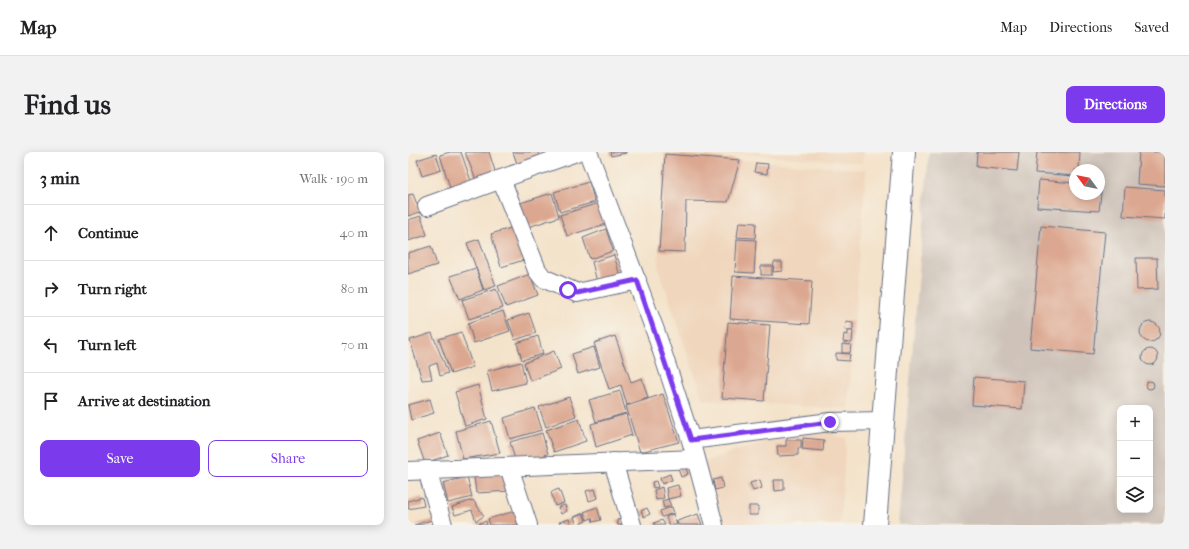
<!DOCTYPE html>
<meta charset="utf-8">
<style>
body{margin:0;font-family:"IM FELL French Canon",serif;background:#f2f2f2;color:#202124}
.controls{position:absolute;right:12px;bottom:12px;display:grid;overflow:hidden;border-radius:8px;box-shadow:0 2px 10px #0003}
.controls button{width:36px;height:36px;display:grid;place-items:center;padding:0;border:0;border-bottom:1px solid #e0e0e0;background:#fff;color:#202124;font:20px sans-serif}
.compass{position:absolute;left:661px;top:12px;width:36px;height:36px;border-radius:50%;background:#fff;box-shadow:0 2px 10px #0003;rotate:303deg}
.stop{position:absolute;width:12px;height:12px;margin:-9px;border:3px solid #7c3aed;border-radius:50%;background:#fff}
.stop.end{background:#7c3aed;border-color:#fff;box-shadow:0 1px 4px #0008}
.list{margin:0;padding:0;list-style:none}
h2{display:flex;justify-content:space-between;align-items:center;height:52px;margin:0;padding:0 16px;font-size:17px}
h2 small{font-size:13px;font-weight:400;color:#757577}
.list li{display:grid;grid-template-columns:26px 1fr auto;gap:12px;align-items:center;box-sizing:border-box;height:56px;padding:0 16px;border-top:1px solid #e0e0e0}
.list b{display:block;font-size:15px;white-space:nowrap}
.list em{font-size:13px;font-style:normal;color:#757577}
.actions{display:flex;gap:8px;padding:12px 16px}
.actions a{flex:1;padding:9px 0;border:1px solid #7c3aed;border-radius:8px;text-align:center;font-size:14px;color:#7c3aed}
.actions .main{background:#7c3aed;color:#fff}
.icon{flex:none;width:22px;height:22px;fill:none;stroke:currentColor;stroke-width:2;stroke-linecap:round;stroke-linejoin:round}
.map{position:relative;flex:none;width:757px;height:373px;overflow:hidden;border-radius:8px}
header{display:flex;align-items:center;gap:24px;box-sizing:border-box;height:56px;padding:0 20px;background:#fff;border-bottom:1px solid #e0e0e0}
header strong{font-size:19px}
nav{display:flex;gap:22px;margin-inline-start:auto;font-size:14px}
.intro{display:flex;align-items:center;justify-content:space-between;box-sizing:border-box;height:96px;padding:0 24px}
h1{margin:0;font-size:28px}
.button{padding:10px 18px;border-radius:8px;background:#7c3aed;color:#fff;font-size:14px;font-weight:700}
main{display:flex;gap:24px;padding:0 24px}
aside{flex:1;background:#fff;border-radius:8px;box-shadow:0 2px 10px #0003}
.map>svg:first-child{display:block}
.built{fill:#f0d6bc}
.industrial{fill:#cec2b9;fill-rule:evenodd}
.building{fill:#dca790}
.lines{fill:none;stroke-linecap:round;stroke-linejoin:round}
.minor-casing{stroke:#676e84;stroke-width:20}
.major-casing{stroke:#676e84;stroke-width:24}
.minor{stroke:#fff;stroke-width:18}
.major{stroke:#fff;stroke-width:22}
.route{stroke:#7c3aed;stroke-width:5}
</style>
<header>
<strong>Map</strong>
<nav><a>Map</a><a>Directions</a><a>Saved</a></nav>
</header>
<div class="intro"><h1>Find us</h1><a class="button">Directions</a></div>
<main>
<aside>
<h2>3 min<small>Walk · 190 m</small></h2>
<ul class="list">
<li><svg class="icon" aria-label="ahead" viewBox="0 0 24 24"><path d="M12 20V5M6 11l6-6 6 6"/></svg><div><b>Continue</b></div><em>40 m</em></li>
<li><svg class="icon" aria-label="right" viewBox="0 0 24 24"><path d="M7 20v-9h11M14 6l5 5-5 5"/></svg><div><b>Turn right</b></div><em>80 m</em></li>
<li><svg class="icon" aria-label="left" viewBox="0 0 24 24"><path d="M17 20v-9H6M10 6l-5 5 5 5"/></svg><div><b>Turn left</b></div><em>70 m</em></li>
<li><svg class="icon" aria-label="arrive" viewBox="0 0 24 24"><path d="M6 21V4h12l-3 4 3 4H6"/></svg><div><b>Arrive at destination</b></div></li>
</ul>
<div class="actions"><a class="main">Save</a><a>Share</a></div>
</aside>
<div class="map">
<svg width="757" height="373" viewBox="0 0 757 373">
<rect width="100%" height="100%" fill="#f7f3e8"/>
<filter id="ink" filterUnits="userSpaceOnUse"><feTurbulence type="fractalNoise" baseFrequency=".025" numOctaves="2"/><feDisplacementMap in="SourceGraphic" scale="8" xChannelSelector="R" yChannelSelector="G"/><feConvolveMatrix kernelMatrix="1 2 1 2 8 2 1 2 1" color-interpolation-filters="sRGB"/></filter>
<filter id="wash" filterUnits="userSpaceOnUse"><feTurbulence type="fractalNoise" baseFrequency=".012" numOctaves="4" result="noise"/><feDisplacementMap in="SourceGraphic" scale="16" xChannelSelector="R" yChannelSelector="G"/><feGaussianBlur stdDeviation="0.9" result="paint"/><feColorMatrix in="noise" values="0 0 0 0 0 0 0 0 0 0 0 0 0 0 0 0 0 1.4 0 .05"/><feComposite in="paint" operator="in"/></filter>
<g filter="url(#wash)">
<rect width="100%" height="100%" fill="#f4e3cb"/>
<!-- built -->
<g class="built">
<polygon points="313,0 455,0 454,11"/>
<polygon points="257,2 458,18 440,257 295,248 250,114"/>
<polygon points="403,280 438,286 432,373 313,373 293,311 368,285"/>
</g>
<!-- industrial -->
<path class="industrial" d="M521 0H757V373H490ZM667 18H691V42H667ZM712 256H742V358H712Z"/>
<g id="blocks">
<!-- building -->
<g class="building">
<polygon points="42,0 53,0 63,29 42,36 32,3"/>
<polygon points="57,0 81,0 87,19 68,28"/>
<polygon points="105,0 130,0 132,7 110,15"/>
<polygon points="202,0 218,0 218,1 203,4"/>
<polygon points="569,0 611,0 609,19 568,15"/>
<polygon points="629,0 672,0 671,18 667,18 667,24 627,21"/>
<polygon points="731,0 757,0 757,34 729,32"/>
<polygon points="28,2 33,18 14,24 9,8"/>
<polygon points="257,2 332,8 320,50 278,49 277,100 251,99"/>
<polygon points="348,11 360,12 359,22 346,20"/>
<polygon points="631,28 667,31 667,42 691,42 691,33 694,33 691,59 629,55"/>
<polygon points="181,30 187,50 152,60 146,40"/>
<polygon points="717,35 757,38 757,67 715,64"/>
<polygon points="144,41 151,65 117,76 109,52"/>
<polygon points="5,42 12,60 0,64 0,43"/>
<polygon points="191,51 198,72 159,84 152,63"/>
<polygon points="13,64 19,83 0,89 0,68"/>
<polygon points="331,70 348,71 347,86 329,85"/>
<polygon points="633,74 697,80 685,202 622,196"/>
<polygon points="106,75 116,108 93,115 83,82"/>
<polygon points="198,77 205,99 182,107 175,86"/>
<polygon points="71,87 88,134 76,138 59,91"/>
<polygon points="329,87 348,88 346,121 327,120"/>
<polygon points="23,94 29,113 0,122 0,101"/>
<polygon points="206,103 212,124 189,130 184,110"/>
<polygon points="728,106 749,106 750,137 729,138"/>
<polygon points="366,110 374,110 374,119 365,120"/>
<rect x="353" y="114" width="11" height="9"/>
<polygon points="68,116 75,138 52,147 42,124"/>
<polygon points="122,122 130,143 98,155 90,134"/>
<polygon points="325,124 404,129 401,172 322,167"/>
<polygon points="88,137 95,156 61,167 54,148"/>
<polygon points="95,159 102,179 66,191 60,171"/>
<polygon points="121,161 128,181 107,188 100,168"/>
<polygon points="438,169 445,170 445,178 437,178"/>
<polygon points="320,170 362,173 356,249 314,246"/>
<circle cx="742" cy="180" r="10"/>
<polygon points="440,179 445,179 444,191 435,190 436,182 440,183"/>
<polygon points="53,180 65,215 43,222 31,187"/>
<polygon points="24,181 40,221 32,224 29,211 21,214 24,227 14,228 2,188"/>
<polygon points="130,184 135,202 114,208 109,191"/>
<polygon points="207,184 223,230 234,226 240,246 219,253 213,233 201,237 186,191"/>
<polygon points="434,192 443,193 442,201 434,201"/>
<polygon points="186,195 192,215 170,222 164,202"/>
<circle cx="742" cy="205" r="8"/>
<polygon points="146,199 153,217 122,229 116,211"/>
<polygon points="428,201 442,202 441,209 428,208"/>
<polygon points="113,210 118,231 84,239 79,219"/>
<polygon points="566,225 616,229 614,257 564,253"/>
<circle cx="742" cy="233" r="4"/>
<polygon points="70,233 79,267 57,274 47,240"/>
<polygon points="212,239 218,261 188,270 181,248"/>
<polygon points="255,242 271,290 232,300 218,254"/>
<polygon points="161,245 168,264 138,275 131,255"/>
<polygon points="22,247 26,261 3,268 0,253"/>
<polygon points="127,256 134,278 102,287 96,266"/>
<polygon points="218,262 224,283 188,295 183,272"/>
<polygon points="171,267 178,289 146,300 138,278"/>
<polygon points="83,269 92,301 55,307 48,279"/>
<polygon points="32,281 40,303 17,311 9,289"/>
<polygon points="134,281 140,302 108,311 102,290"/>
<polygon points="395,286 416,288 415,299 394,297"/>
<polygon points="378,288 393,288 393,296 390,296 390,303 370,304 369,294 378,294"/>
<polygon points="277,314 280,322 273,325 270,317"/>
<polygon points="98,321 103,339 68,341 66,324"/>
<polygon points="262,322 264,328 254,332 252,326"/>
<polygon points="59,325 64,345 40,351 35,331"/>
<polygon points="313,326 315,336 307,338 305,328"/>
<polygon points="352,328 354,336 345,339 342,331"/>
<polygon points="366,328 376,328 376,338 367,339"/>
<polygon points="248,329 250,335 245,336 244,330"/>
<polygon points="270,333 273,344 260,347 258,336"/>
<polygon points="254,335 256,346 248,348 246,338"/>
<polygon points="151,337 156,351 147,354 143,340"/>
<polygon points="187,337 190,346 181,349 178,339"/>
<polygon points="14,345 16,354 0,357 0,349"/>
<polygon points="260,347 263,354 256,356 254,349"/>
<polygon points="65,348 76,364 68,369 64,358 47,363 44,355"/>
<polygon points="157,353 159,359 153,362 150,355"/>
<rect x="341" y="354" width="9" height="9"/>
<polygon points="189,355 193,368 185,370 184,366 179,368 176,360"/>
<polygon points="264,355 266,361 254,365 252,359"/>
<polygon points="239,356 242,362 236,365 233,359"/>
<polygon points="107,359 110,373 82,373 80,367"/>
<polygon points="175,361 178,369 169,373 166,365"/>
<polygon points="265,362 269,373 261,373 258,365"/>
<polygon points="290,362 294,373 270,373 269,369"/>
<polygon points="28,367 28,373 6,373"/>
<polygon points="161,367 163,373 152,373 151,370"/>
<polygon points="214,367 215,373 210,373 209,368"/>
<polygon points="254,368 257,373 247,373 246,371"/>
<polygon points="78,369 79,373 67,373"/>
</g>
</g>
</g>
<g filter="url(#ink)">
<use href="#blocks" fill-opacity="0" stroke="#676e84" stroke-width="1"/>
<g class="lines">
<defs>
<g id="minor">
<polyline points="180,0 248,181 283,288 306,373"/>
<polyline points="93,27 129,118 135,126 169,141 229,128"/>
<polyline points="19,54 168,0"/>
<polyline points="283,288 422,270 476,269"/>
<polyline points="205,310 224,373"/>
<polyline points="101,315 120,373"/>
<polyline points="19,318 35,373"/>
<polyline points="0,319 288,307"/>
</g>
<polyline id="major" points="467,373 496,0"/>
</defs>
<!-- minor casing -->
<use href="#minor" class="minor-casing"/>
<!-- major casing -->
<use href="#major" class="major-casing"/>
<!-- minor -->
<use href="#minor" class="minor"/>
<!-- major -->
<use href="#major" class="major"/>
</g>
</g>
<g class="lines" filter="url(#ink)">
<!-- route -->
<polyline class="route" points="160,138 169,141 229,128 283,288 422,270"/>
</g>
</svg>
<div class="controls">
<button>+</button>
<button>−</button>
<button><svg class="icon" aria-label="layers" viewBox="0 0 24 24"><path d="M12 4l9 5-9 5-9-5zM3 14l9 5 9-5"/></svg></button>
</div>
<svg class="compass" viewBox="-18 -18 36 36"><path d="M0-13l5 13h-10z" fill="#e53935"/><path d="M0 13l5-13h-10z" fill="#757577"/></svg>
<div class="stop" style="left:160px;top:138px"></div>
<div class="stop end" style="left:422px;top:270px"></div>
</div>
</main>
